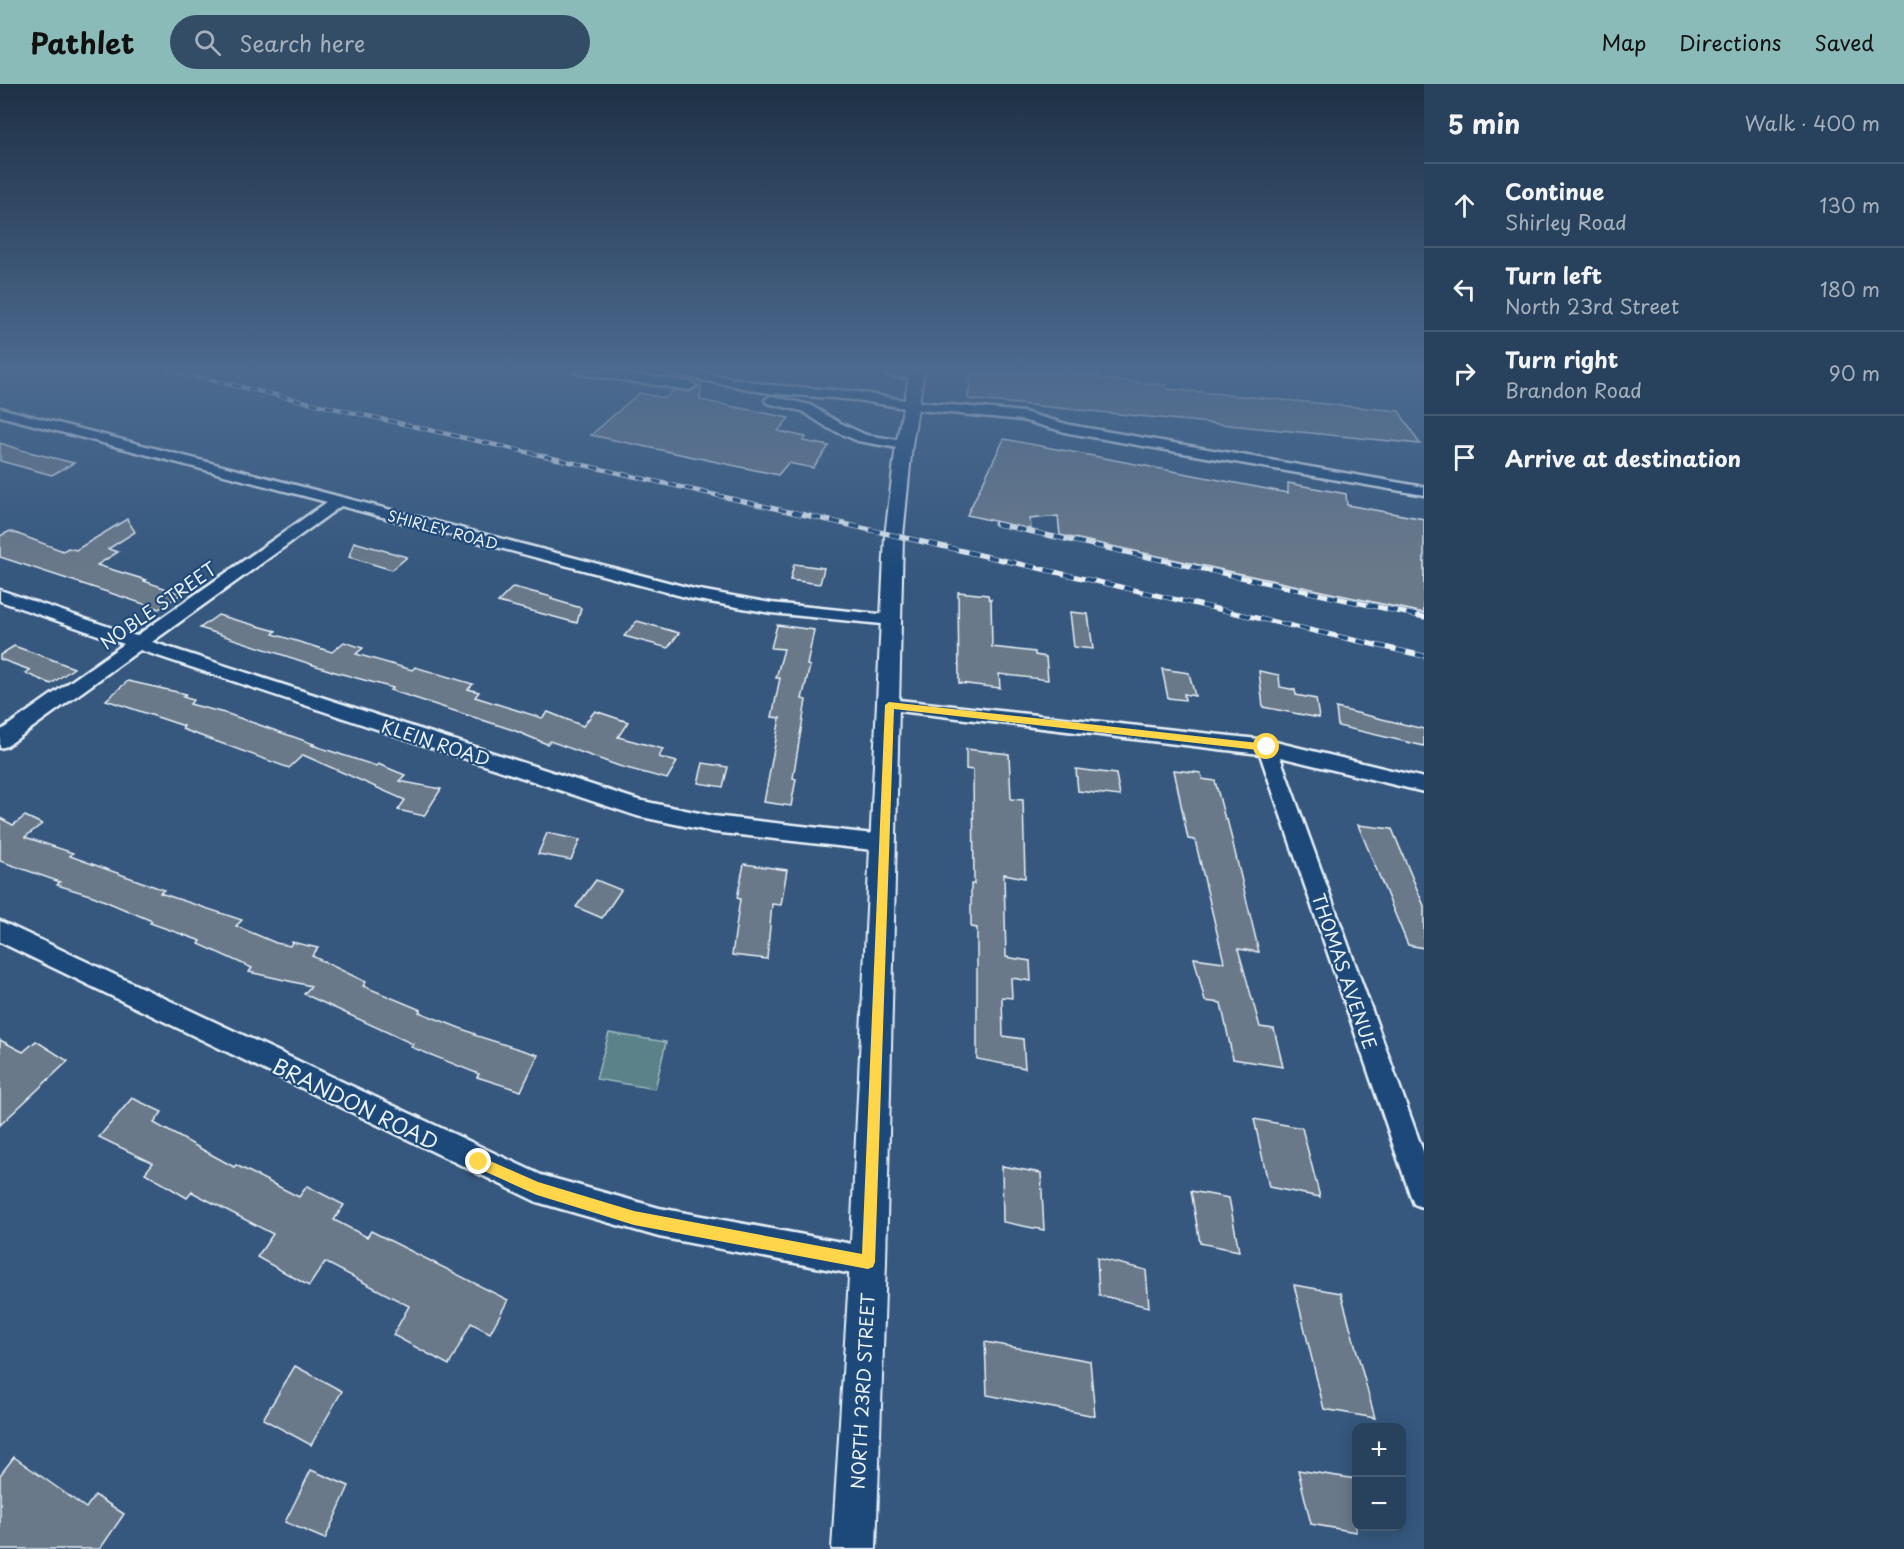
<!DOCTYPE html>
<meta charset="utf-8">
<style>
body{margin:0;font-family:"Playpen Sans",sans-serif;background:#344d67;color:#f1f3f6}
.controls{position:absolute;right:18px;bottom:18px;display:grid;overflow:hidden;border-radius:12px;box-shadow:0 3px 15px #0003}
.controls button{width:54px;height:54px;display:grid;place-items:center;padding:0;border:0;border-bottom:2px solid #445b73;background:#28425e;color:#f1f3f6;font:30px sans-serif}
.stop{position:absolute;width:18px;height:18px;margin:-14px;border:4px solid #ffd54a;border-radius:50%;background:#fff}
.stop.end{background:#ffd54a;border-color:#fff;box-shadow:0 2px 6px #0008}
.list{margin:0;padding:0;list-style:none}
h2{display:flex;justify-content:space-between;align-items:center;height:78px;margin:0;padding:0 24px;font-size:26px}
h2 small{font-size:20px;font-weight:400;color:#a5b0bc}
.list li{display:grid;grid-template-columns:39px 1fr auto;gap:18px;align-items:center;box-sizing:border-box;height:84px;padding:0 24px;border-top:2px solid #445b73}
.list b{display:block;font-size:22px;white-space:nowrap}
.list p{margin:0;font-size:20px;white-space:nowrap;color:#a5b0bc}
.list em{font-size:20px;font-style:normal;color:#a5b0bc}
.icon{flex:none;width:33px;height:33px;fill:none;stroke:currentColor;stroke-width:2;stroke-linecap:round;stroke-linejoin:round}
.map{position:relative;flex:none;width:1424px;height:1465px;overflow:hidden}
header{display:flex;align-items:center;gap:36px;box-sizing:border-box;height:84px;padding:0 30px;background:#8bbbb9;color:#111}
header strong{font-size:28px}
nav{display:flex;gap:33px;margin-inline-start:auto;font-size:21px}
.search{width:420px;height:54px;background:#344d67;display:flex;align-items:center;gap:15px;box-sizing:border-box;padding:0 21px;border-radius:33px;color:#a5b0bc;font-size:22px}
main{display:flex}
aside{flex:1;background:#28425e}
.map>svg:first-child{display:block}
.green{fill:#5a8288;stroke:#a1bac0;stroke-width:1.5}
.building{fill:#6a7989;stroke:#e8f1f8;stroke-width:1.5}
.lines{fill:none;stroke-linecap:round;stroke-linejoin:round}
.minor-casing{stroke:#e8f1f8;stroke-width:5}
.major-casing{stroke:#e8f1f8;stroke-width:4}
.minor{fill:#1f4a7a;fill-rule:evenodd}
.major{fill:#1f4a7a;fill-rule:evenodd}
.rail-far1-casing{stroke:#e8f1f8;stroke-width:4.5}
.rail-casing{stroke:#e8f1f8;stroke-width:5}
.rail-far1{stroke:#1f4a7a;stroke-width:3;stroke-dasharray:8;stroke-linecap:butt}
.rail{stroke:#1f4a7a;stroke-width:4;stroke-dasharray:10;stroke-linecap:butt}
.route{fill:#ffd54a}
.labels{text-anchor:middle;dominant-baseline:central;stroke-width:4.5;stroke-linejoin:round;paint-order:stroke}
.far-street-label{font-size:15px;fill:#e8f1f8;stroke:#1f4a7a}
.street-label{font-size:18px;fill:#e8f1f8;stroke:#1f4a7a}
.near-street-label{font-size:21px;fill:#e8f1f8;stroke:#1f4a7a}
</style>
<header>
<strong>Pathlet</strong>
<div class="search"><svg class="icon" aria-label="search" viewBox="0 0 24 24"><circle cx="10" cy="10" r="6"/><path d="M15 15l6 6"/></svg>Search here</div>
<nav><a>Map</a><a>Directions</a><a>Saved</a></nav>
</header>
<main>
<div class="map">
<svg width="1424" height="1465" viewBox="0 0 1424 1465">
<rect width="100%" height="100%" fill="#36587e"/>
<filter id="ink" filterUnits="userSpaceOnUse"><feTurbulence type="fractalNoise" baseFrequency=".0167" numOctaves="2"/><feDisplacementMap in="SourceGraphic" scale="12" xChannelSelector="R" yChannelSelector="G"/><feConvolveMatrix kernelMatrix="1 2 1 2 8 2 1 2 1" color-interpolation-filters="sRGB"/></filter>
<g filter="url(#ink)">
<!-- green -->
<polygon class="green" points="609,949 666,958 655,1005 596,995"/>
<!-- building -->
<g class="building">
<polygon points="971,287 1014,291 1014,287 1064,287 1100,290 1100,295 1166,301 1167,305 1399,327 1420,360 968,315"/>
<polygon points="686,295 702,298 700,316 789,334 778,347 806,353 803,357 829,362 813,384 788,379 778,391 591,351 639,309 665,314 674,306 690,308 698,303 691,296"/>
<polygon points="1004,355 1288,409 1288,399 1346,410 1347,421 1424,435 1424,529 1060,451 1058,432 1030,435 1031,445 967,431"/>
<polygon points="0,359 21,366 74,379 52,391 0,377"/>
<polygon points="127,435 135,448 108,465 118,468 97,481 146,496 144,497 181,510 159,525 0,473 0,452 10,447 63,467 68,464 76,466"/>
<polygon points="354,458 407,473 392,486 349,473"/>
<polygon points="794,480 824,484 820,500 790,496"/>
<polygon points="513,503 552,513 551,515 581,524 577,539 498,518"/>
<polygon points="958,508 988,511 989,515 991,515 992,563 1035,568 1035,571 1046,573 1048,596 999,590 1000,604 959,599"/>
<polygon points="1070,528 1088,530 1093,565 1074,563"/>
<polygon points="218,531 276,547 273,550 332,568 344,558 363,564 356,570 412,586 415,583 473,600 468,605 479,608 475,613 542,634 548,628 583,642 595,627 628,638 618,653 663,665 659,673 677,678 667,695 619,682 550,657 547,660 513,646 390,606 393,604 335,588 200,544"/>
<polygon points="637,537 679,549 668,564 624,552"/>
<polygon points="777,541 814,546 807,581 810,582 802,615 806,616 793,694 796,695 791,722 764,718 780,634 772,633 780,594 776,594 784,565 771,564"/>
<polygon points="14,562 48,574 74,584 51,600 25,589 30,586 0,575 0,571"/>
<polygon points="1162,585 1189,589 1195,612 1184,610 1185,616 1168,614"/>
<polygon points="1259,587 1279,591 1280,603 1295,606 1296,611 1316,615 1319,634 1263,623"/>
<polygon points="128,597 186,610 183,613 193,616 190,620 228,630 314,660 312,661 376,682 378,680 405,691 399,697 441,705 424,732 398,726 405,716 303,671 289,684 182,645 184,642 106,616"/>
<polygon points="1336,624 1424,645 1424,662 1338,642"/>
<polygon points="966,665 1009,670 1011,715 1023,716 1025,794 1004,790 1006,873 1030,877 1031,897 1011,894 1012,914 1002,913 1003,952 1023,955 1025,984 977,975 977,844 971,843 971,800 974,800 973,686 966,685"/>
<polygon points="703,679 728,683 723,703 698,699"/>
<polygon points="1076,685 1116,690 1120,712 1078,707"/>
<polygon points="1174,686 1201,689 1202,695 1215,697 1225,735 1227,735 1259,868 1238,865 1260,943 1274,945 1283,983 1233,975 1221,919 1205,917 1194,874 1224,878 1195,756 1188,755"/>
<polygon points="25,732 42,740 25,753 73,769 70,772 164,806 160,809 242,836 236,842 276,859 290,862 292,858 318,864 312,872 366,898 363,902 421,926 419,928 475,950 474,951 538,971 521,1007 477,993 479,990 411,963 413,960 304,910 311,902 249,888 252,884 199,860 201,857 150,839 152,837 93,812 57,801 60,798 0,777 0,734 13,741"/>
<polygon points="1358,741 1392,745 1424,822 1424,864 1408,861"/>
<polygon points="547,749 580,756 571,776 538,770"/>
<polygon points="744,780 787,786 781,821 772,820 767,875 732,871 740,815 737,814"/>
<polygon points="596,796 621,806 602,834 576,823"/>
<polygon points="0,956 23,968 36,957 68,977 0,1041"/>
<polygon points="132,1014 162,1028 154,1039 234,1083 236,1081 299,1113 307,1102 344,1121 334,1136 367,1153 371,1147 508,1216 490,1249 471,1239 449,1281 393,1251 409,1222 325,1178 309,1202 257,1173 273,1150 192,1108 187,1114 145,1089 153,1079 99,1053"/>
<polygon points="1254,1035 1302,1044 1320,1113 1269,1103"/>
<polygon points="1002,1082 1041,1089 1044,1146 1003,1138"/>
<polygon points="1191,1107 1229,1114 1239,1167 1200,1159"/>
<polygon points="1097,1174 1146,1186 1149,1223 1099,1211"/>
<polygon points="1294,1201 1341,1209 1375,1334 1324,1325"/>
<polygon points="985,1258 1090,1277 1095,1332 987,1311"/>
<polygon points="295,1282 342,1307 311,1361 263,1335"/>
<polygon points="14,1373 86,1424 95,1411 124,1430 100,1465 0,1465 0,1391"/>
<polygon points="311,1386 349,1402 325,1455 285,1438"/>
<polygon points="1298,1386 1356,1395 1356,1448 1311,1440"/>
</g>
<g class="lines">
<defs>
<g id="minor">
<polygon points="574,287 607,287 690,298 696,302 690,306 580,290"/>
<polygon points="667,287 693,287 769,301 857,308 910,317 1023,328 1070,341 1424,403 1424,411 1069,349 1022,336 910,325 857,316 769,309 673,290"/>
<path d="M879 287H919L922 290C914 296 887 293 879 287Z"/>
<polygon points="771,312 810,321 838,338 866,351 904,357 911,361 904,365 858,357 828,344 802,327 767,319 765,316"/>
<polygon points="0,324 694,505 771,519 898,532 900,536 898,540 892,541 771,529 693,515 341,422 152,558 638,716 713,732 882,751 890,753 893,759 890,765 882,767 713,748 637,732 140,566 7,662 0,664 0,647 124,560 0,517 0,506 136,552 327,418 0,332"/>
<polygon points="889,615 1267,656 1424,694 1424,708 1280,673 1424,1070 1424,1124 1414,1120 1410,1110 1260,670 882,625 880,621 882,617"/>
<polygon points="0,837 541,1091 659,1124 868,1163 879,1167 883,1178 879,1189 868,1193 659,1153 537,1118 0,858"/>
</g>
<polygon id="major" points="910,287 924,287 912,361 903,452 886,1178 876,1465 832,1465 850,1178 885,452 896,361"/>
</defs>
<!-- minor casing -->
<use href="#minor" class="minor-casing"/>
<!-- major casing -->
<use href="#major" class="major-casing"/>
<!-- minor -->
<use href="#minor" class="minor"/>
<!-- major -->
<use href="#major" class="major"/>
<defs>
<polyline id="rail-far1" points="170,287 799,430"/>
<g id="rail">
<polyline points="792,428 1424,572"/>
<polyline points="996,440 1424,533"/>
</g>
</defs>
<!-- rail-far1 casing -->
<use href="#rail-far1" class="rail-far1-casing"/>
<!-- rail casing -->
<use href="#rail" class="rail-casing"/>
<!-- rail-far1 -->
<use href="#rail-far1" class="rail-far1"/>
<!-- rail -->
<use href="#rail" class="rail"/>
</g>
</g>
<!-- sky -->
<linearGradient id="sky" x2="0" y2="1"><stop stop-color="#1e3045"/><stop offset="0.58" stop-color="#4c6a8f"/><stop offset="1" stop-color="#4c6a8f" stop-opacity="0"/></linearGradient>
<rect width="1424" height="492" fill="url(#sky)"/>
<!-- route -->
<polygon class="route" points="889,618 1267,660 1271,663 1267,667 894,625 875,1178 873,1183 868,1185 634,1141 537,1111 475,1083 473,1078 475,1074 479,1072 538,1098 634,1127 862,1170 885,621"/>
<g class="labels">
<!-- far-street labels -->
<g class="far-street-label">
<text transform="translate(443 445) rotate(15)">SHIRLEY ROAD</text>
</g>
<!-- street labels -->
<g class="street-label">
<text transform="translate(158 521) rotate(-35)">NOBLE STREET</text>
<text transform="translate(436 658) rotate(18)">KLEIN ROAD</text>
<text transform="translate(1345 887) rotate(71)">THOMAS AVENUE</text>
<text transform="translate(862 1307) rotate(-87)">NORTH 23RD STREET</text>
</g>
<!-- near-street labels -->
<g class="near-street-label">
<text transform="translate(356 1019) rotate(26)">BRANDON ROAD</text>
</g>
</g>
</svg>
<div class="controls">
<button>+</button>
<button>−</button>
</div>
<div class="stop" style="left:1267px;top:663px"></div>
<div class="stop end" style="left:479px;top:1078px"></div>
</div>
<aside>
<h2>5 min<small>Walk · 400 m</small></h2>
<ul class="list">
<li><svg class="icon" aria-label="ahead" viewBox="0 0 24 24"><path d="M12 20V5M6 11l6-6 6 6"/></svg><div><b>Continue</b><p>Shirley Road</p></div><em>130 m</em></li>
<li><svg class="icon" aria-label="left" viewBox="0 0 24 24"><path d="M17 20v-9H6M10 6l-5 5 5 5"/></svg><div><b>Turn left</b><p>North 23rd Street</p></div><em>180 m</em></li>
<li><svg class="icon" aria-label="right" viewBox="0 0 24 24"><path d="M7 20v-9h11M14 6l5 5-5 5"/></svg><div><b>Turn right</b><p>Brandon Road</p></div><em>90 m</em></li>
<li><svg class="icon" aria-label="arrive" viewBox="0 0 24 24"><path d="M6 21V4h12l-3 4 3 4H6"/></svg><div><b>Arrive at destination</b></div></li>
</ul>
</aside>
</main>
